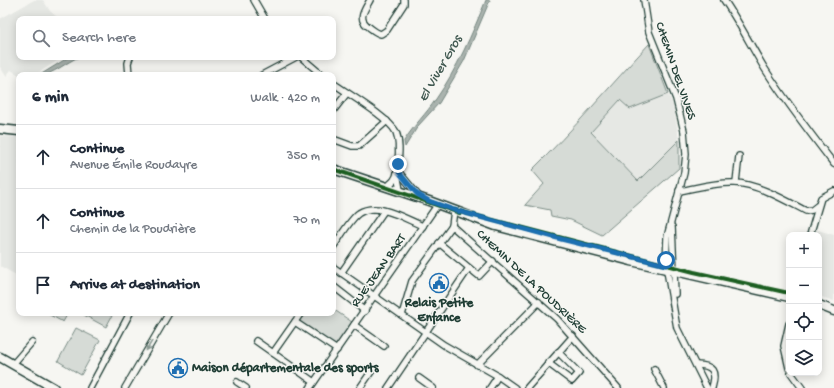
<!DOCTYPE html>
<meta charset="utf-8">
<style>
body{margin:0;font-family:"Gochi Hand",sans-serif;background:#f2f2f3;color:#1f2937}
.controls{position:absolute;right:12px;bottom:12px;display:grid;overflow:hidden;border-radius:8px;box-shadow:0 2px 10px #0003}
.controls button{width:36px;height:36px;display:grid;place-items:center;padding:0;border:0;border-bottom:1px solid #e0e1e3;background:#fff;color:#1f2937;font:20px sans-serif}
.stop{position:absolute;width:12px;height:12px;margin:-9px;border:3px solid #1f6fb2;border-radius:50%;background:#fff}
.stop.end{background:#1f6fb2;border-color:#fff;box-shadow:0 1px 4px #0008}
.list{margin:0;padding:0;list-style:none}
h2{display:flex;justify-content:space-between;align-items:center;height:52px;margin:0;padding:0 16px;font-size:17px}
h2 small{font-size:13px;font-weight:400;color:#747a83}
.list li{display:grid;grid-template-columns:26px 1fr auto;gap:12px;align-items:center;box-sizing:border-box;height:64px;padding:0 16px;border-top:1px solid #e0e1e3}
.list b{display:block;font-size:15px;white-space:nowrap}
.list p{margin:0;font-size:13px;white-space:nowrap;color:#747a83}
.list em{font-size:13px;font-style:normal;color:#747a83}
.icon{flex:none;width:22px;height:22px;fill:none;stroke:currentColor;stroke-width:2;stroke-linecap:round;stroke-linejoin:round}
.map{position:relative;flex:none;width:834px;height:388px;overflow:hidden}
.search{position:absolute;background:#fff;box-shadow:0 2px 10px #0003;left:16px;top:16px;width:320px;height:44px;display:flex;align-items:center;gap:10px;box-sizing:border-box;padding:0 14px;border-radius:8px;color:#747a83;font-size:15px}
.panel{position:absolute;background:#fff;box-shadow:0 2px 10px #0003;left:16px;top:72px;width:320px;height:244px;border-radius:8px}
.map>svg:first-child{display:block}
.built{fill:#e6e8e4}
.green{fill:#d6dbd6;stroke:#7a8c85}
.water{fill:#aab3ae;stroke:#72847d}
.lines{fill:none;stroke-linecap:round;stroke-linejoin:round}
.street-casing{stroke:#1f3d34;stroke-width:8}
.secondary-casing{stroke:#1f3d34;stroke-width:11}
.street{stroke:#f6f6f2;stroke-width:5.5}
.secondary{stroke:#f6f6f2;stroke-width:8}
.cycleway-casing{stroke:#f6f6f2;stroke-width:6}
.cycleway{stroke:#1b5e20;stroke-width:4}
.oneway{fill:#8a9a93}
.route{stroke:#1f6fb2;stroke-width:5}
.labels{text-anchor:middle;dominant-baseline:central;stroke-width:3;stroke-linejoin:round;paint-order:stroke}
.street-label{font-size:13px;fill:#1f3d34;stroke:#f6f6f2}
.poi-label{font-size:13px;font-weight:bold;fill:#1f3d34;stroke:#f6f6f2}
.water-label{font-size:14px;font-style:italic;fill:#425a52;stroke:#f6f6f2}
</style>
<div class="map">
<svg width="834" height="388" viewBox="0 0 834 388">
<rect width="100%" height="100%" fill="#f6f6f2"/>
<filter id="ink" filterUnits="userSpaceOnUse"><feTurbulence type="fractalNoise" baseFrequency=".025" numOctaves="2"/><feDisplacementMap in="SourceGraphic" scale="8" xChannelSelector="R" yChannelSelector="G"/><feConvolveMatrix kernelMatrix="1 2 1 2 8 2 1 2 1" color-interpolation-filters="sRGB"/></filter>
<g filter="url(#ink)">
<!-- built -->
<g class="built">
<polygon points="34,0 43,0 50,11 59,19 19,19 19,57 63,57 35,75 19,75 11,70 6,76 0,67 0,19"/>
<polygon points="668,94 674,106 679,140 638,181 591,132 620,100 630,109"/>
<polygon points="1,136 19,137 18,276 0,266 0,138"/>
<polygon points="815,229 834,235 834,301 819,296 819,235 813,235"/>
</g>
<!-- green -->
<g class="green">
<path d="M649 44 668 94 630 109 620 100 591 132 638 181 679 140V168L602 235 571 220 551 216 550 210 525 205 544 184 532 170C573 130 610 86 649 44Z"/>
<polygon points="333,309 352,322 336,346 298,320 303,313 333,313"/>
<polygon points="46,313 68,313 63,322"/>
<polygon points="85,313 106,313 112,316 106,327 84,315"/>
<polygon points="76,328 100,340 81,375 58,361"/>
</g>
<!-- water -->
<g class="water">
<path d="M486 0H490L464 61 439 103 418 126 405 147 404 141C414 125 426 114 436 99 457 69 472 34 486 0Z"/>
<path d="M69 57H79C66 62 53 75 40 75Z"/>
</g>
<g class="lines">
<defs>
<g id="street">
<polyline points="254,0 265,19"/>
<path d="M370 0C364 11 357 19 369 27 373 30 376 33 381 34L387 30 404 4V0"/>
<polyline points="644,0 649,32 676,99 684,131 686,154 684,173 667,237 666,265 677,328 707,388"/>
<path d="M724 0C739 22 751 46 765 69 786 102 810 133 834 164"/>
<polyline points="301,57 322,75"/>
<polyline points="129,75 128,63 130,57"/>
<polyline points="262,75 296,57"/>
<path d="M333 83C348 94 388 117 396 132 400 142 399 153 398 163 397 172 398 178 390 184"/>
<polyline points="333,111 347,93"/>
<polyline points="333,139 352,146 359,146 387,121"/>
<polyline points="398,171 417,194"/>
<polyline points="397,174 400,190"/>
<polyline points="736,182 739,156"/>
<path d="M679 191C697 188 715 182 734 183 756 183 787 201 806 211L812 210 817 206"/>
<polyline points="452,226 557,319 618,388"/>
<polyline points="452,226 454,210"/>
<polyline points="672,227 675,294"/>
<polyline points="810,235 821,198 834,191"/>
<polyline points="439,243 479,276 493,261"/>
<path d="M333 247C340 238 350 219 359 213 378 201 405 219 423 226"/>
<polyline points="333,267 444,345 498,376 515,388"/>
<polyline points="341,273 384,211"/>
<polyline points="333,286 365,311"/>
<polyline points="402,315 412,281 452,226"/>
<polyline points="295,322 337,350"/>
<polyline points="789,324 784,346 789,368"/>
<polyline points="354,325 384,346"/>
<polyline points="256,341 314,382"/>
<polyline points="273,353 301,313"/>
<polyline points="548,363 572,381 579,373 558,352"/>
<polyline points="13,364 32,342"/>
<polyline points="477,365 539,302"/>
<path d="M696 365C713 365 717 371 712 388"/>
<polyline points="654,369 664,388"/>
<polyline points="791,373 802,388"/>
<polyline points="419,378 433,388"/>
<polyline points="237,382 246,388"/>
<polyline points="90,388 130,313"/>
<polyline points="125,388 169,313"/>
<polyline points="310,388 438,204"/>
<polyline points="360,388 373,369"/>
<polyline points="388,388 469,268"/>
<polyline points="490,388 498,376"/>
<polyline points="527,388 573,336"/>
</g>
<g id="secondary">
<polyline points="0,129 19,131"/>
<polyline points="333,169 429,201 496,226 631,261 789,297"/>
<polyline points="819,305 834,311"/>
<polyline points="0,357 54,388"/>
</g>
</defs>
<!-- street casing -->
<use href="#street" class="street-casing"/>
<!-- secondary casing -->
<use href="#secondary" class="secondary-casing"/>
<!-- street -->
<use href="#street" class="street"/>
<!-- secondary -->
<use href="#secondary" class="secondary"/>
<defs>
<g id="cycleway">
<polyline points="333,169 460,213"/>
<polyline points="454,210 694,272 789,293"/>
</g>
</defs>
<!-- cycleway casing -->
<use href="#cycleway" class="cycleway-casing"/>
<!-- cycleway -->
<use href="#cycleway" class="cycleway"/>
</g>
<!-- one-way arrows -->
<defs><path id="oneway-solid" d="M-6-.8H1V-3.2L6.5 0L1 3.2V.8H-6Z"/></defs>
<use class="oneway" href="#oneway-solid" transform="translate(149 346) rotate(121)"/>
</g>
<g class="lines" filter="url(#ink)">
<!-- route -->
<polyline class="route" points="398,164 398,171 402,176 417,194 429,201 454,210 561,239 666,265 666,260"/>
</g>
<!-- icons -->
<defs>
<symbol id="civic-ring" viewBox="-11 -11 22 22"><circle r="9.5" fill="#f6f6f2" stroke="#1f6fb2" stroke-width="1.5"/><path d="M-.6-6.5H3V-4.5H.6V-3L4-1V1h2V6H-6V1h2V-1L-.6-3ZM-1.2 2.5V6h2.4V2.5Z" fill="#1f6fb2"/></symbol>
</defs>
<g fill-rule="evenodd">
<use href="#civic-ring" x="428" y="272" width="22" height="22"/>
<use href="#civic-ring" x="167" y="357" width="22" height="22"/>
</g>
<g class="labels">
<!-- street labels -->
<g class="street-label">
<text transform="translate(675 71) rotate(71)">CHEMIN DEL VIVES</text>
<text transform="translate(379 271) rotate(-55)">RUE JEAN BART</text>
<text transform="translate(531 282) rotate(43)">CHEMIN DE LA POUDRIÈRE</text>
</g>
<!-- poi labels -->
<g class="poi-label">
<text x="439" y="303">Relais Petite<tspan x="439" dy="15">Enfance</tspan></text>
<text x="192" y="368" text-anchor="start">Maison départementale des sports</text>
</g>
<!-- water labels -->
<g class="water-label">
<text transform="translate(441 69) rotate(-60)">El Viver Gros</text>
</g>
</g>
</svg>
<div class="controls">
<button>+</button>
<button>−</button>
<button><svg class="icon" aria-label="locate" viewBox="0 0 24 24"><circle cx="12" cy="12" r="6"/><path d="M12 2v4M12 18v4M2 12h4M18 12h4"/></svg></button>
<button><svg class="icon" aria-label="layers" viewBox="0 0 24 24"><path d="M12 4l9 5-9 5-9-5zM3 14l9 5 9-5"/></svg></button>
</div>
<div class="stop" style="left:666px;top:260px"></div>
<div class="stop end" style="left:398px;top:164px"></div>
<div class="search"><svg class="icon" aria-label="search" viewBox="0 0 24 24"><circle cx="10" cy="10" r="6"/><path d="M15 15l6 6"/></svg>Search here</div>
<section class="panel">
<h2>6 min<small>Walk · 420 m</small></h2>
<ul class="list">
<li><svg class="icon" aria-label="ahead" viewBox="0 0 24 24"><path d="M12 20V5M6 11l6-6 6 6"/></svg><div><b>Continue</b><p>Avenue Émile Roudayre</p></div><em>350 m</em></li>
<li><svg class="icon" aria-label="ahead" viewBox="0 0 24 24"><path d="M12 20V5M6 11l6-6 6 6"/></svg><div><b>Continue</b><p>Chemin de la Poudrière</p></div><em>70 m</em></li>
<li><svg class="icon" aria-label="arrive" viewBox="0 0 24 24"><path d="M6 21V4h12l-3 4 3 4H6"/></svg><div><b>Arrive at destination</b></div></li>
</ul>
</section>
</div>
